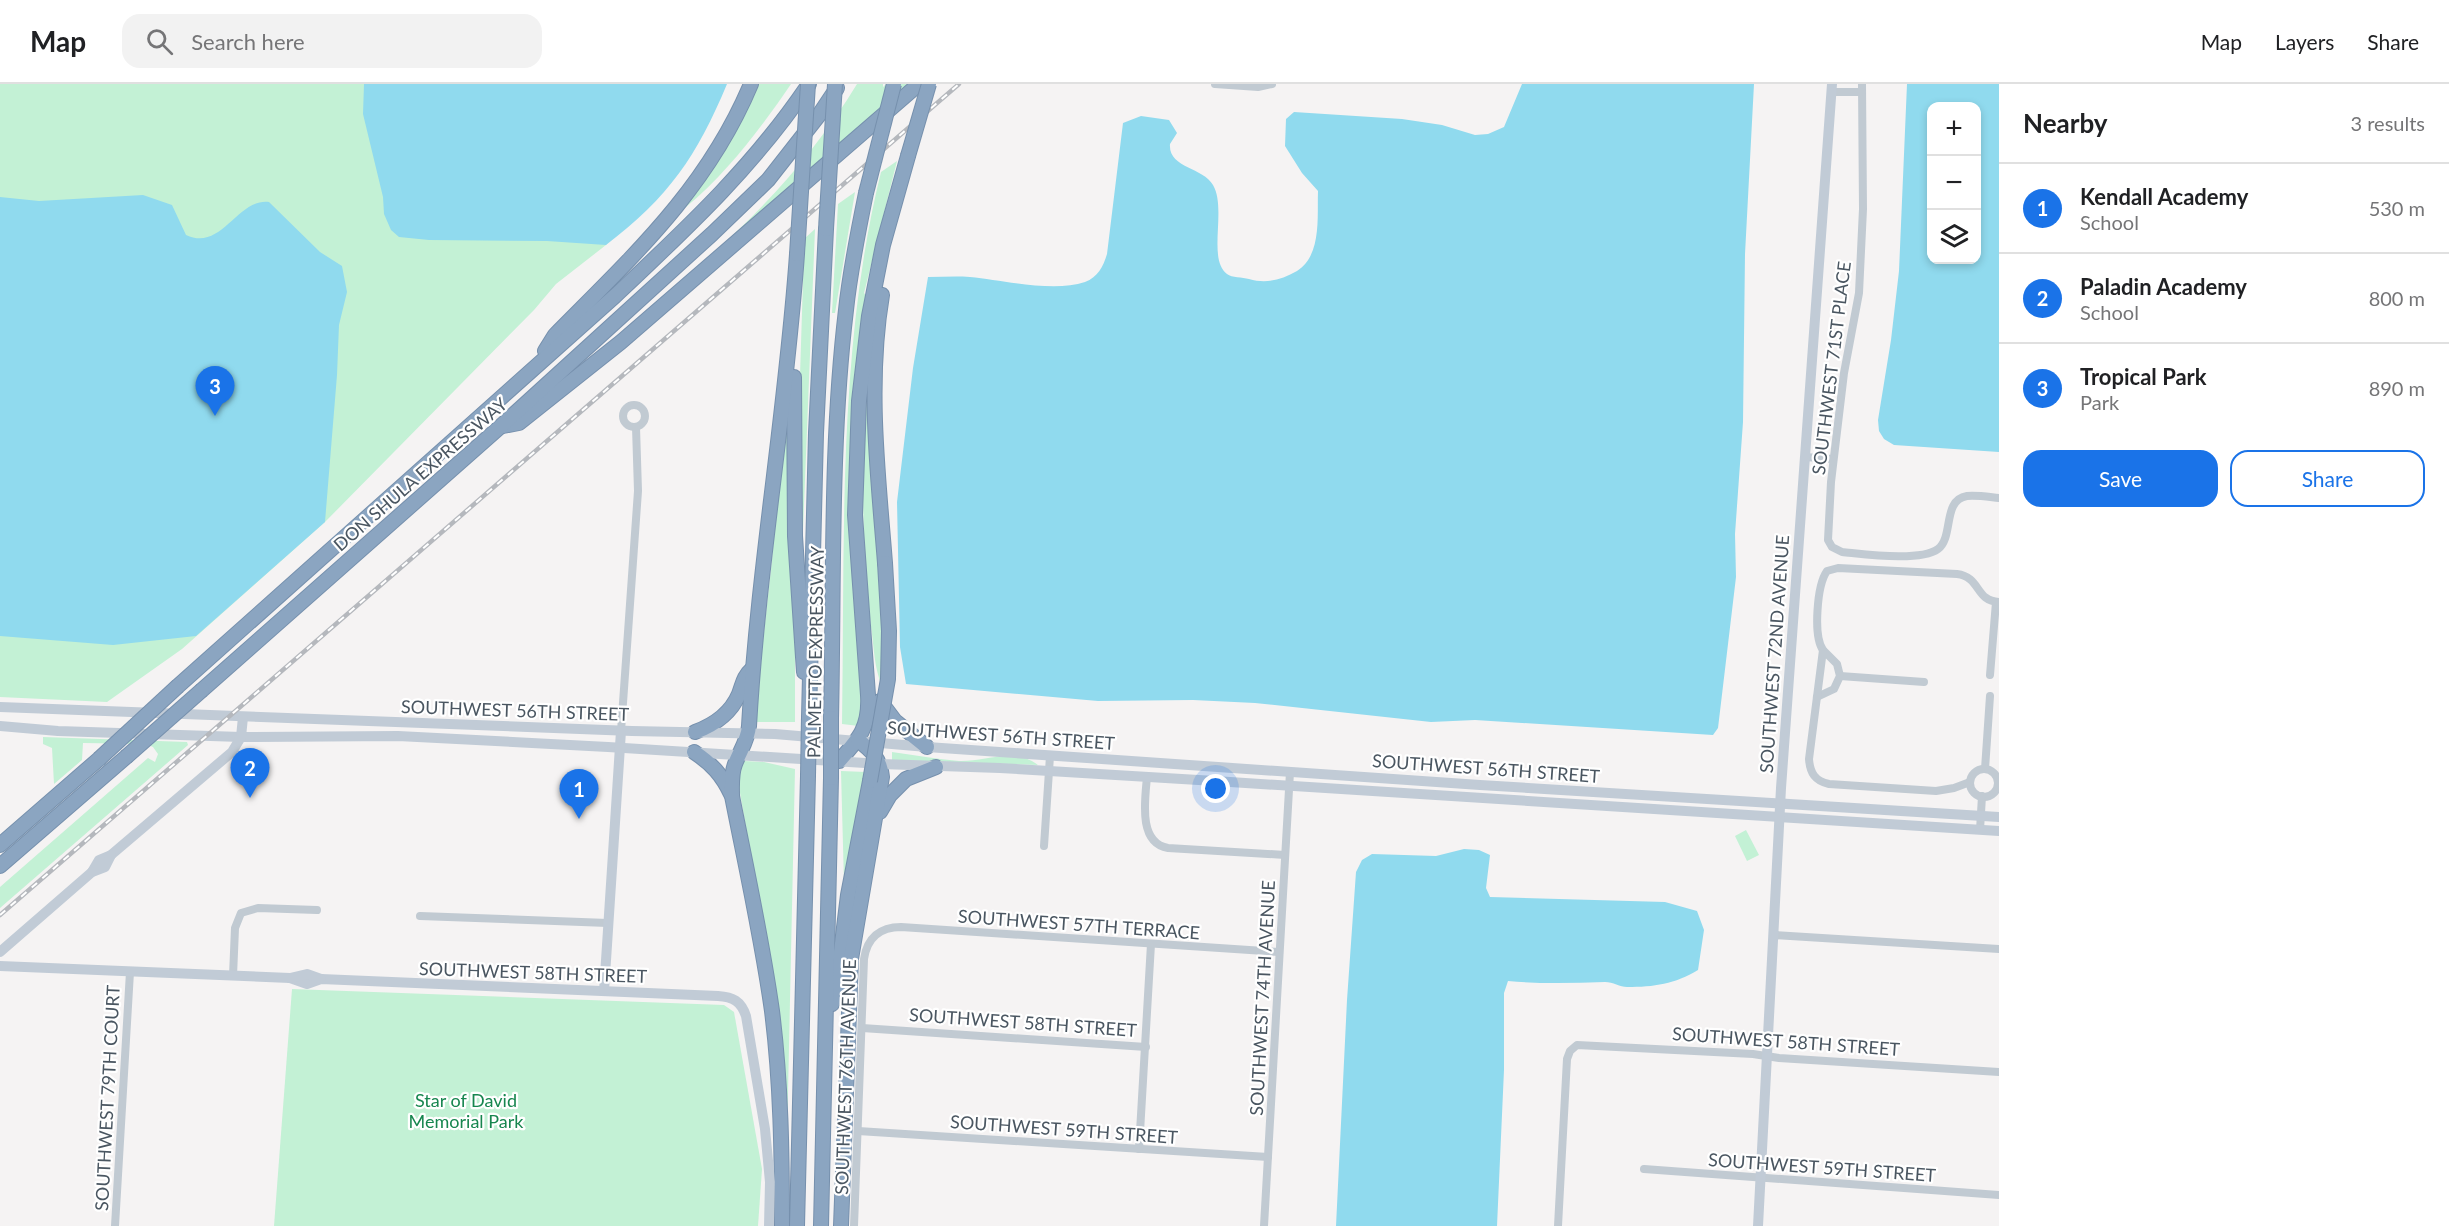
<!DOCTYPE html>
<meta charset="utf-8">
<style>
body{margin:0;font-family:Lato,sans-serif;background:#f2f2f2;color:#202124}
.controls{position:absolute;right:18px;top:18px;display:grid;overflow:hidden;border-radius:12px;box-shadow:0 3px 9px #0003}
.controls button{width:54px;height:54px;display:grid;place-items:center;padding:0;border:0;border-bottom:2px solid #e0e0e0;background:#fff;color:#202124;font:30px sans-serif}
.you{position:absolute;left:1216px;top:705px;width:21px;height:21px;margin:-15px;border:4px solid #fff;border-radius:50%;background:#1a73e8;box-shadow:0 0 0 9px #1a73e833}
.badge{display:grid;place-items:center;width:39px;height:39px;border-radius:50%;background:#1a73e8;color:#fff;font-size:20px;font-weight:700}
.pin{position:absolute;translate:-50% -50px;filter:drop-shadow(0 2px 3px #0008)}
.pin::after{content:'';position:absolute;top:32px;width:21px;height:18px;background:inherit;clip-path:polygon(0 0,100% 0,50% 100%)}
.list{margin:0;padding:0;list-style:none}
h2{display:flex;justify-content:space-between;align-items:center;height:78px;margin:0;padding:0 24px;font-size:26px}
h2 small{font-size:20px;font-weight:400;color:#757577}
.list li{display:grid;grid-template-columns:39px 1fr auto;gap:18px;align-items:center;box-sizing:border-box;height:90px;padding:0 24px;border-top:2px solid #e0e0e0}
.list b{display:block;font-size:22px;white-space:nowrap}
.list p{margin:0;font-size:20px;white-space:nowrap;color:#757577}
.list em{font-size:20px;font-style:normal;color:#757577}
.actions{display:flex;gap:12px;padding:18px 24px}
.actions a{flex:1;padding:14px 0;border:2px solid #1a73e8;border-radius:18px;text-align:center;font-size:21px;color:#1a73e8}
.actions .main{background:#1a73e8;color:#fff}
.icon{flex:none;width:33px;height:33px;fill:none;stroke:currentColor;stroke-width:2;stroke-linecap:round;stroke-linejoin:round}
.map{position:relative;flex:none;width:1999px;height:1142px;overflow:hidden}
header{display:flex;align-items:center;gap:36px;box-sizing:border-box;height:84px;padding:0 30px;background:#fff;border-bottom:2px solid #e0e0e0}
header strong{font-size:28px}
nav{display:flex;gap:33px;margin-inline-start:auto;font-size:21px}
.search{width:420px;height:54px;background:#f2f2f2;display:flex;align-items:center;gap:15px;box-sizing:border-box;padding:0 21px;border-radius:18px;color:#757577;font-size:22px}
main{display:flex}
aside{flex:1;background:#fff}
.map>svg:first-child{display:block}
.green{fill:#c3f1d5}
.water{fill:#90daee;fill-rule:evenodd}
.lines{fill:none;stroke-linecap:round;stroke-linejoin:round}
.highway-casing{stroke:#7690ad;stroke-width:16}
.street{stroke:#c1cad2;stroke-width:8}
.secondary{stroke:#c1cbd6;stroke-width:10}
.highway{stroke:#8ba5c1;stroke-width:14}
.rail-casing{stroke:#b5b8bd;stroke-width:4.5}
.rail{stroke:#fff;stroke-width:2;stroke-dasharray:7;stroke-linecap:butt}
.highway-bridge-casing{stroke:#7690ad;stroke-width:16;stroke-linecap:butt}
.highway-bridge{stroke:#8ba5c1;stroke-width:14}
.labels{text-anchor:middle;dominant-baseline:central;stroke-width:4.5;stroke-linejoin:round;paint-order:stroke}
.street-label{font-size:18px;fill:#4a5661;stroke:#fff}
.park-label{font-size:18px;fill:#17864f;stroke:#fff}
</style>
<header>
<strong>Map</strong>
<div class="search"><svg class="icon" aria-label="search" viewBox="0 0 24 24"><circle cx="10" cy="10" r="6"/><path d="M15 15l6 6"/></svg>Search here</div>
<nav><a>Map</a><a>Layers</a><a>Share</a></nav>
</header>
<main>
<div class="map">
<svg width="1999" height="1142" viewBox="0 0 1999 1142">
<rect width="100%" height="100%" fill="#f5f3f3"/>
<!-- green -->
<g class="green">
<polygon points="0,0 726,0 606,161 556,200 534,226 325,438 182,565 107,618 0,613"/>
<path d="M756 0H791C761 44 727 89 686 123L684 121Z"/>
<path d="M857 0H883V3L886 0H912L720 163C773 115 820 61 857 0Z"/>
<path d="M897 77 864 209 867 213 853 310 849 385 853 509 863 614 859 642 842 640C845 457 837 266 881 88Z"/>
<polygon points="855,108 835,229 832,229 838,120"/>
<polygon points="815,145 803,446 800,446 800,292 804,164 804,155"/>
<path d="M868 302 884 540 882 602C874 584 874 562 871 543 861 463 861 382 868 302Z"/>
<polygon points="785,348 788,348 795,557 795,638 754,638 772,476 778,400"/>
<polygon points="43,653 187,658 188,661 0,824 0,803 148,674 155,678 158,670 153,663 146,660 83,659 82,676 54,700 52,664 43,660"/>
<path d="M892 668C915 671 937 675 959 677 984 678 1016 663 1038 681L892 676Z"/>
<polygon points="744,677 764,678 795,685 787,1055 763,845 738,697 739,687"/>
<polygon points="841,687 866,688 844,799"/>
<polygon points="1746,746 1759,771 1747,777 1735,752"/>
<polygon points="292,905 724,921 734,928 762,1085 758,1142 274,1142"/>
</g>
<!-- water -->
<g class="water">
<path d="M364 0H727C697 72 669 113 606 161L547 157 429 156 399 153 391 146 384 130 383 113 363 30Z"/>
<path d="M1522 0H1754L1745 170 1743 338 1735 450 1736 493 1718 644 1713 651 1475 636 1431 638 1255 619 1193 616 1098 617 906 600 900 563 897 418 913 284 928 193C942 193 956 192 970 193 1003 196 1053 209 1085 198 1098 193 1103 183 1107 170L1123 39 1141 32 1169 36 1177 49 1170 60C1168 84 1203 83 1213 101 1227 125 1207 175 1227 190 1232 194 1242 193 1249 195 1266 200 1281 196 1297 187 1322 171 1317 133 1318 107L1302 89 1285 62 1286 35 1294 28 1402 35 1442 41 1475 51 1488 50 1504 43Z"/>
<path d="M1907 0H1999V368L1894 361 1884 355 1879 347 1878 336 1891 256 1899 187ZM1932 22H1976V176H1932Z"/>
<path d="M143 111 172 121 186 151C222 168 237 114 269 118L320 168 342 182 347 208 339 241 337 291 325 438 196 552 113 561 0 552V113L39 117Z"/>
<path d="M1464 765 1479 766 1490 771 1486 804 1490 813 1665 818 1697 827 1704 846 1698 886C1675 900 1654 903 1627 903 1620 903 1613 898 1605 898 1573 899 1540 900 1508 897L1504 909V986L1497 1142H1336L1347 916 1356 788 1362 776 1372 770 1436 772Z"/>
</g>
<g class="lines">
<defs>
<g id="highway">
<path d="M882 211C867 300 878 390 885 479"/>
<path d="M545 267 555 251C633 172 707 105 751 0"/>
<polyline points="794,293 795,452 804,588"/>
<polyline points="503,342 519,339 621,258 919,0"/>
<path d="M178 602 615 212C686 145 754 82 809 0"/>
<polyline points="202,606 501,342 712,150 768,96 819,31 837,4"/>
<polyline points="880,617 895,637 927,663"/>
<polyline points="809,633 816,349 826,145"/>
<path d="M831 634C834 500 830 359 846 226 850 187 858 148 866 109"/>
<path d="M695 648C714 641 731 629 739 610 743 600 743 593 752 585"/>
<path d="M694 668C712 680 722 691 731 710"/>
<path d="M839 677C859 655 870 643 868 611L855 431 859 317 869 232 883 161 908 72"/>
<polyline points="880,728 890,711 906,695 936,683"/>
<polyline points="0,761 99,675"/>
<polyline points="0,782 126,673"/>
<polyline points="832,920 836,908 848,811 870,697"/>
<path d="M782 1142C782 1070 781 999 772 927 762 855 746 783 732 712 732 701 731 690 735 680 740 667 748 656 749 642 758 484 786 328 797 170"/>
<polyline points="797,1142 808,692"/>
<polyline points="821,1142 831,694"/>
<path d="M841 1142 851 875 882 693C880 674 872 667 858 656"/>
</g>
</defs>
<!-- highway casing -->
<use href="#highway" class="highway-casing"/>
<!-- street -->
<g class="street">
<polyline points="1215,0 1258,3 1272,0"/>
<path d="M1862 0 1863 125 1859 209 1844 289 1831 398 1828 456 1832 463 1842 468C1864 470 1920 478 1938 465 1954 453 1942 416 1967 412 1977 411 1989 413 1999 414"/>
<polyline points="1832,8 1862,8"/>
<circle cx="634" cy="332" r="11"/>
<polyline points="1805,373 1833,375"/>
<polyline points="1990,591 1996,518"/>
<polyline points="1840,592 1924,598"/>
<polyline points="1817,613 1834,605 1840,592 1837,580 1823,566"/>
<polyline points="621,647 638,407 636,343"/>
<polyline points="1985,685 1990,612"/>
<circle cx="1984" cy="699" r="14"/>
<path d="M1147 693C1145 716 1138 759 1168 764L1285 771"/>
<path d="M1970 698 1954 704 1936 707 1829 700C1815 697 1810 689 1809 675L1823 566C1813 552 1817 501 1827 487L1838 484 1957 490C1981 493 1975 517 1999 518"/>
<polyline points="1980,746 1982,712"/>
<polyline points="1044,762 1050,672"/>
<polyline points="420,832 608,839"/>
<polyline points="1774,851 1999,865"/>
<polyline points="233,892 235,844 241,829 258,824 317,826"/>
<polyline points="862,944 1146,963"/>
<polyline points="858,1047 1268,1073"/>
<polyline points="1139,1065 1151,860"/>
<polyline points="1644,1085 1999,1111"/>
<polyline points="115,1142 130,888"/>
<path d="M854 1142 864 875C867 854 880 843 901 843L1279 868"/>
<polyline points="1264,1142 1290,688"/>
<polyline points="1558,1142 1567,975 1570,967 1577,961 1753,970 1779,974 1999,988"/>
</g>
<!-- secondary -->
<g class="secondary">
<polyline points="0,623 632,647 775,650 927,663 1480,701 1999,733"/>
<polyline points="0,642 58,647 241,653 398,652 608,663 881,680 1000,684 1215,697 1999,747"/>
<polyline points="92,788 99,776 111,771 232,668 241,653 243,633"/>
<polyline points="0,868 92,788 105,783 111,771"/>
<path d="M0 882 290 894 307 900 321 895 718 912C733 913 741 917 746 932L765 1045 770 1098 769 1142"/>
<polyline points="290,894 307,890 321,895"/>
<polyline points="604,907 621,647"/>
<polyline points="1758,1142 1781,704 1832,0"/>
</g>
<!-- highway -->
<use href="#highway" class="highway"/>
<defs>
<polyline id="rail" points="0,831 959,0"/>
</defs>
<!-- rail casing -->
<use href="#rail" class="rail-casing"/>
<!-- rail -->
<use href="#rail" class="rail"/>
<defs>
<g id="highway-bridge">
<polyline points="908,72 929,0"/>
<polyline points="866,109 894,0"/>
<polyline points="826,145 835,0"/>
<polyline points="797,170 808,0"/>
<polyline points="126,673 202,606"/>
<polyline points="99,675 178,602"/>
<polyline points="808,692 809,633"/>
<polyline points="831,694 831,634"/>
<polyline points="870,697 888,595 889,547 885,479"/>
</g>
</defs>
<!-- highway-bridge casing -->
<use href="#highway-bridge" class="highway-bridge-casing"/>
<!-- highway-bridge -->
<use href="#highway-bridge" class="highway-bridge"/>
</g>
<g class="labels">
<!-- street labels -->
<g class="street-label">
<text transform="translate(1831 284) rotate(-83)">SOUTHWEST 71ST PLACE</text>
<text transform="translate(420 390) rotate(-41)">DON SHULA EXPRESSWAY</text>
<text transform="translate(815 568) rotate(-89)">PALMETTO EXPRESSWAY</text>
<text transform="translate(1774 570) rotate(-86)">SOUTHWEST 72ND AVENUE</text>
<text transform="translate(515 626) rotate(2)">SOUTHWEST 56TH STREET</text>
<text transform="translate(1001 651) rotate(4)">SOUTHWEST 56TH STREET</text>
<text transform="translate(1486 684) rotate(4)">SOUTHWEST 56TH STREET</text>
<text transform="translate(1079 840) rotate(4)">SOUTHWEST 57TH TERRACE</text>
<text transform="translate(533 888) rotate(2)">SOUTHWEST 58TH STREET</text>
<text transform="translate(1262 914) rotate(-87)">SOUTHWEST 74TH AVENUE</text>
<text transform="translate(1023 938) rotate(4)">SOUTHWEST 58TH STREET</text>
<text transform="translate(1786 957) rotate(4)">SOUTHWEST 58TH STREET</text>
<text transform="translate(845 993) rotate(-88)">SOUTHWEST 76TH AVENUE</text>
<text transform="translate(107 1014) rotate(-87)">SOUTHWEST 79TH COURT</text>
<text transform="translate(1064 1045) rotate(4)">SOUTHWEST 59TH STREET</text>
<text transform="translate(1822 1083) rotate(4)">SOUTHWEST 59TH STREET</text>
</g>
<!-- park labels -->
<g class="park-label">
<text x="466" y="1016">Star of David<tspan x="466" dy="21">Memorial Park</tspan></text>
</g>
</g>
</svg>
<div class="controls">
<button>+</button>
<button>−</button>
<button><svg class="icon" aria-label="layers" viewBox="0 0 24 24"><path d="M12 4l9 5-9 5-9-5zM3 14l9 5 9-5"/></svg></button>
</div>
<div class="you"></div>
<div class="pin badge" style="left:579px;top:735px">1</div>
<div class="pin badge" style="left:250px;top:714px">2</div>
<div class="pin badge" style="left:215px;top:332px">3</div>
</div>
<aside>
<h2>Nearby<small>3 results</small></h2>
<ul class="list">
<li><span class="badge">1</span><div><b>Kendall Academy</b><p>School</p></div><em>530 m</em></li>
<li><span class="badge">2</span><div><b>Paladin Academy</b><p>School</p></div><em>800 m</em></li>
<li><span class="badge">3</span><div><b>Tropical Park</b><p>Park</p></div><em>890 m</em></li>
</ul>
<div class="actions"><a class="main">Save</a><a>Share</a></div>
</aside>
</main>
